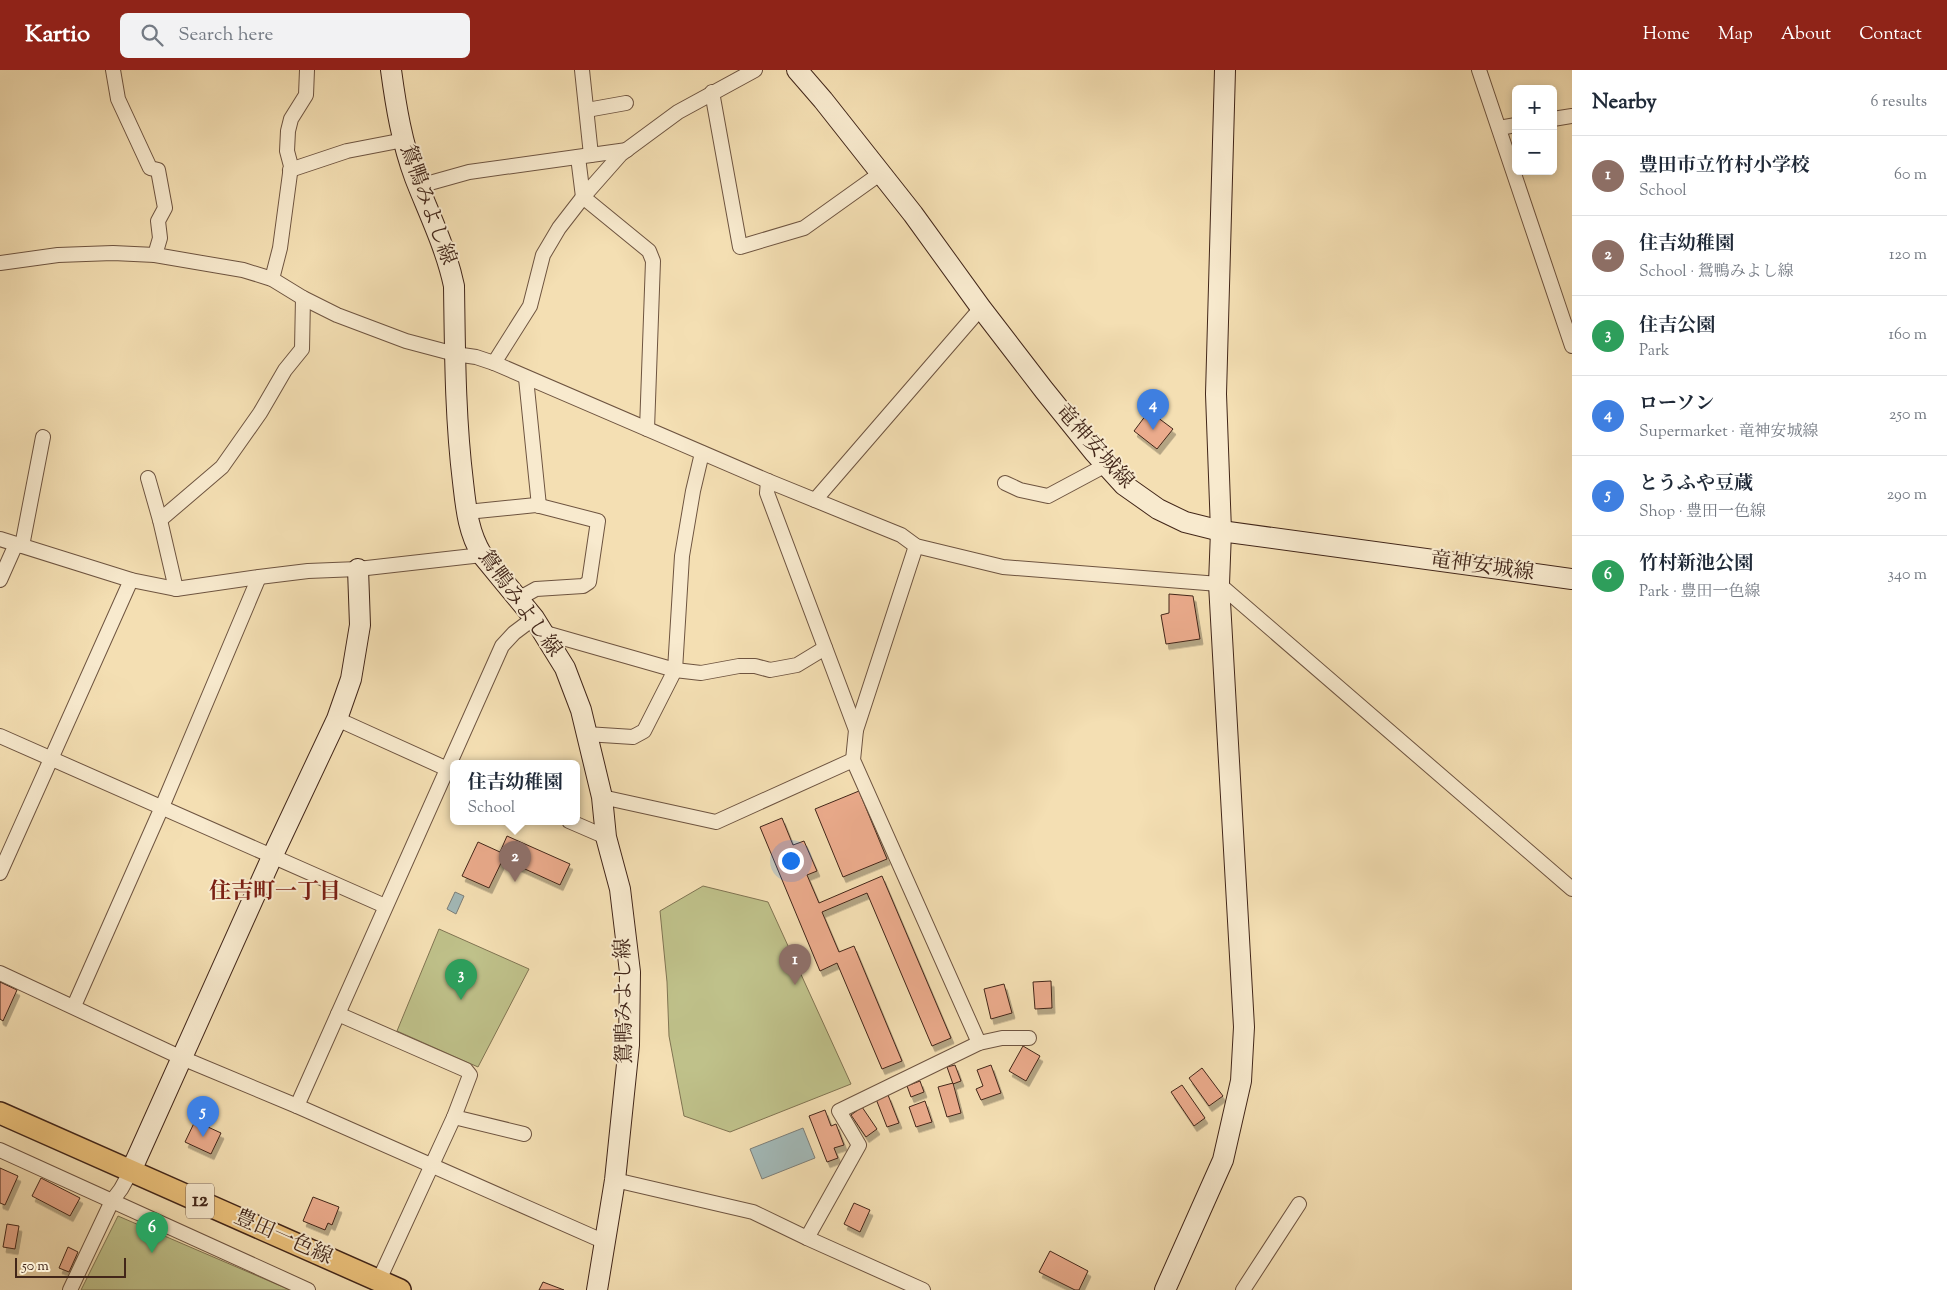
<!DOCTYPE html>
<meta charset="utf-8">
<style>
body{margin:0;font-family:"Sorts Mill Goudy","Noto Serif JP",serif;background:#f2f2f3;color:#1f2937}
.controls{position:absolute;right:15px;top:15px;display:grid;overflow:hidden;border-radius:8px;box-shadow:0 2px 8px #0003}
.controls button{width:45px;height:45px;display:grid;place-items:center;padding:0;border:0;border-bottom:1px solid #e0e1e3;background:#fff;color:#1f2937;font:25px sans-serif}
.scale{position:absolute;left:15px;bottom:12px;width:111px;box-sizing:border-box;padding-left:5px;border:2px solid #422619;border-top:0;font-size:14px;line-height:18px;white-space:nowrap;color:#422619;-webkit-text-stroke:4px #f8eace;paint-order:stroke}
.you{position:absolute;left:790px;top:790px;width:18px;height:18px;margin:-12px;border:4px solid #fff;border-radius:50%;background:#1a73e8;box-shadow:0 0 0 8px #1a73e833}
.badge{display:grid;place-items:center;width:32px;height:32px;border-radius:50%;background:#8f2418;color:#fff;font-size:16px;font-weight:700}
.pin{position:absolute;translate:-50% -41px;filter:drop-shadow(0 1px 2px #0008)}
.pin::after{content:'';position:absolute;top:26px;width:18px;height:15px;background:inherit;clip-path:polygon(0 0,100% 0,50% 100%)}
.popup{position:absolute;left:450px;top:690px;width:130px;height:65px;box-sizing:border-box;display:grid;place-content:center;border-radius:8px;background:#fff;filter:drop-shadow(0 1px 4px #0005);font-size:16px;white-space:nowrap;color:#747a83}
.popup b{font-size:19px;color:#1f2937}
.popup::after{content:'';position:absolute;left:50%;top:100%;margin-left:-10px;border:10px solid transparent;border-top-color:#fff}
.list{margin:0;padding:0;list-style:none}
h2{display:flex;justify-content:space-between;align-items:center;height:65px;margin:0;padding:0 20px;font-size:21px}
h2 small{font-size:16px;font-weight:400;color:#747a83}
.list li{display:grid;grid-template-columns:32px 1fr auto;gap:15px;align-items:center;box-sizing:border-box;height:80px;padding:0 20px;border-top:1px solid #e0e1e3}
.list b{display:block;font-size:19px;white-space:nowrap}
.list p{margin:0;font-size:16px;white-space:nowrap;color:#747a83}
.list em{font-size:16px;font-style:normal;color:#747a83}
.icon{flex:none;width:28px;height:28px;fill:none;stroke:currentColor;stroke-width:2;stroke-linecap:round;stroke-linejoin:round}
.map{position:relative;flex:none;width:1572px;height:1220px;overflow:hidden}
header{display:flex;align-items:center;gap:30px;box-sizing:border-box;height:70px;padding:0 25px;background:#8f2418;color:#fff}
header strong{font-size:24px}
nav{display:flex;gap:28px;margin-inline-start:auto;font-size:18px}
.search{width:350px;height:45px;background:#f2f2f3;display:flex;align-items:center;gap:12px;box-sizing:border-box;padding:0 18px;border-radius:8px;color:#747a83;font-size:19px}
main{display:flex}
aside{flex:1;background:#fff}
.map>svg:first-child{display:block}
.green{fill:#bfc18a;stroke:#807452}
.water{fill:#a2b9b8;stroke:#7c7e78}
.building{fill:#ebab8c;stroke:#422619;filter:url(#shadow)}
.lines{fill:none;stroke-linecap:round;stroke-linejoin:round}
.street-casing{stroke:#6e5440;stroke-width:16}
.secondary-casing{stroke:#422619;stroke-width:22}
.primary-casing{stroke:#422619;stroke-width:24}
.street{stroke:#f8eace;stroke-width:14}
.secondary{stroke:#f8eace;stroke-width:20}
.primary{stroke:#eac07a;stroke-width:21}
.labels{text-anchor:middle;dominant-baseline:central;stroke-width:4;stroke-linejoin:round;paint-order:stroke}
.shield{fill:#f8eace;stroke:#79614f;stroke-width:1}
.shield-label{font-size:20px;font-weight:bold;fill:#422619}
.street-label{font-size:21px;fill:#422619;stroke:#f8eace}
.neighbourhood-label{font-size:22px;font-weight:bold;fill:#7a1f14;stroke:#f8eace}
</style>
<header>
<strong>Kartio</strong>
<div class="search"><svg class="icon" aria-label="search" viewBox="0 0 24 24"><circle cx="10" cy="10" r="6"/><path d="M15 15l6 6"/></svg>Search here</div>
<nav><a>Home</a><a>Map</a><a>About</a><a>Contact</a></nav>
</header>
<main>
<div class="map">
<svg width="1572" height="1220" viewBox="0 0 1572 1220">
<defs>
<filter id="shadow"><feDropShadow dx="3" dy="5.5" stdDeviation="0" flood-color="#0004"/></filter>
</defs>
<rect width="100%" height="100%" fill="#f4dfb3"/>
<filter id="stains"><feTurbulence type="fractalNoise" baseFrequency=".004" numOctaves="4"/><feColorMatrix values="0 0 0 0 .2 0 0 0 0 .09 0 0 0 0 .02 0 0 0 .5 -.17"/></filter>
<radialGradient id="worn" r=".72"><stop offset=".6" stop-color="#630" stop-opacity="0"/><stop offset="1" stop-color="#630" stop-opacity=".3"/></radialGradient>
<!-- green -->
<g class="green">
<polygon points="703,816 768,832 851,1014 730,1062 684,1046 669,966 667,912 660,841"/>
<polygon points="439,859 529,899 478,997 397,961"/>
<polygon points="118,1146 290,1220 81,1220"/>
</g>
<!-- water -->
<g class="water">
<polygon points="455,822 464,826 456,844 447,839"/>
<polygon points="803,1058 815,1088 762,1109 750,1079"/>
</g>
<!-- building -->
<g class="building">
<polygon points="1149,341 1173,359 1157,379 1134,361"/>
<polygon points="1169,524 1193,526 1200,569 1166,574 1161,545 1169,543"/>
<polygon points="859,721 887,789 843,807 815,739"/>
<polygon points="782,748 793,775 804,771 817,801 807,805 819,833 882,806 951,968 932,976 867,823 822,842 839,882 854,876 902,991 882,999 837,893 820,901 760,757"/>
<polygon points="507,766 570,794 560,815 503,789 489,818 462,806 478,772 500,782"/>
<polygon points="1051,911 1052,938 1035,939 1033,912"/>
<polygon points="0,912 17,920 3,951 0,949"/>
<polygon points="1004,914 1012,943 991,949 984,919"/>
<polygon points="1023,976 1040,986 1026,1011 1009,1001"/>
<polygon points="955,995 961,1011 953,1014 947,997"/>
<polygon points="991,995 1001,1023 981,1030 976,1019 983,1016 977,1000"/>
<polygon points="1202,998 1223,1026 1209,1036 1189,1008"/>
<polygon points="920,1011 924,1022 911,1027 907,1016"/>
<polygon points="953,1013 961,1043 947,1047 938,1017"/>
<polygon points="1182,1015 1205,1048 1194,1056 1171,1022"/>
<polygon points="888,1025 899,1053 887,1057 876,1029"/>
<polygon points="925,1031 932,1052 916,1057 909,1037"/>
<polygon points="862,1037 877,1059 866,1067 851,1045"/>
<polygon points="825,1040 831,1056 836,1054 844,1075 834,1078 838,1088 827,1092 809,1046"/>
<polygon points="195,1051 221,1063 211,1084 185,1072"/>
<polygon points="0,1098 18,1106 5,1135 0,1133"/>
<polygon points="41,1108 80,1128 70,1146 32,1126"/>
<polygon points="313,1127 339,1137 332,1155 328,1153 325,1160 303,1151"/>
<polygon points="854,1133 870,1140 860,1162 844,1154"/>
<polygon points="7,1154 19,1156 15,1179 3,1177"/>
<polygon points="68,1177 78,1182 69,1202 59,1198"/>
<polygon points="1050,1181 1088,1201 1079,1220 1075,1220 1039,1202"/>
<polygon points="543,1212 564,1220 539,1220"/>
</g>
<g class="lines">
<defs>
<g id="street">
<polyline points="113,0 118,29 150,98 158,100 165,138 158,151 160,168 155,185"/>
<polyline points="582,0 591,85 627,80"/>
<polyline points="1479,0 1572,276"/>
<polyline points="712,22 740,177 804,158 881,103"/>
<polyline points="587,40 626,33"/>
<polyline points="1553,49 1572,46"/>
<polyline points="1499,58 1516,55"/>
<polyline points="578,87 583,127 649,181 653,191 647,359"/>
<polyline points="290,100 347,81 404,70"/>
<polyline points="419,116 469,102 591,85"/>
<polyline points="0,193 58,185 113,183 155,185 243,200 272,209 303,228 337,245 406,271 455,284 476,287 494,293 768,411 901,465 916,476 1003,497 1219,514 1572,819"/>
<polyline points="272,209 280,178 291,96 287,81 288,61 291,49 306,25 307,0"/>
<polyline points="494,293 530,236 543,185 559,158 583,127 621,84 678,42 755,0"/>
<polyline points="526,308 539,436"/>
<polyline points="148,408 160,450 176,519"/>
<polyline points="768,411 767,423 856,660"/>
<polyline points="1005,413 1020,420 1048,426 1106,395"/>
<polyline points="815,430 981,238"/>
<polyline points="467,442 536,435 598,451 589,512 583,516 536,519 518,529"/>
<polyline points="160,450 222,397 260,343 285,300 302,279 303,228"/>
<polyline points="0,469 131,510 176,519 259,507 308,501 358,499 482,485"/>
<polyline points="22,476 43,367"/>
<polyline points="916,476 856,660 853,690 979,973"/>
<polyline points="0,510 16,474"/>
<polyline points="542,562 675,600 701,603 739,596 755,596 770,600 797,595 825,578"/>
<polyline points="337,649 454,702"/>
<polyline points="586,664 633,667 644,661 675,600 682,486 693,421 702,383"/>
<polyline points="0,666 385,836"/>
<polyline points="602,727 716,752 853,690"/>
<polyline points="569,751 606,767"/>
<polyline points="0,803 131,510"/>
<polyline points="0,903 182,988 297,1036 605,1172"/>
<polyline points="74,936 162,737 259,507"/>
<polyline points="338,944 466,1000 470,1005 454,1047 379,1210"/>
<polyline points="297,1036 502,576 514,563 534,548"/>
<polyline points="454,1047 524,1064"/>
<polyline points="0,1080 308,1220"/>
<polyline points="615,1110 753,1142 807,1168 923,1220"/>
<polyline points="807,1168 859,1075 839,1041 979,973 1002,968 1029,968"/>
<polyline points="70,1220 112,1131 121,1119 131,1101"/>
<polyline points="1243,1220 1299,1134"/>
</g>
<g id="secondary">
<path d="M391 0C396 37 402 73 415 108 429 144 446 178 454 216 455 281 455 347 463 412 466 438 468 462 482 485L534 548 565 598 581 640 602 727 606 767 620 819 630 902 629 975 615 1110 597 1220"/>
<polyline points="797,0 823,30 913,144 981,238 1044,320 1094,382 1124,415 1158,439 1185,452 1221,461 1572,509"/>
<polyline points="131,1101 272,787 337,649 351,609 360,555 358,499"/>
<polyline points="1165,1220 1223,1090 1241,1011 1244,957 1219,514 1221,461 1216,324 1225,0"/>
</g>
<polyline id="primary" points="0,1043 400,1220"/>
</defs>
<!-- street casing -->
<use href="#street" class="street-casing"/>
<!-- secondary casing -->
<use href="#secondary" class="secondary-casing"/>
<!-- primary casing -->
<use href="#primary" class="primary-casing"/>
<!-- street -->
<use href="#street" class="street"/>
<!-- secondary -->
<use href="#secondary" class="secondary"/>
<!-- primary -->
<use href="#primary" class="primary"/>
</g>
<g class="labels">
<!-- shield labels -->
<rect class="shield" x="186" y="1113.5" width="28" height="35" rx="4"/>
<g class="shield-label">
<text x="200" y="1131">12</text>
</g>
<!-- street labels -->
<g class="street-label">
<text transform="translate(427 135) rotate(70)">鴛鴨みよし線</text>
<text transform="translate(1094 377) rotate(48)">竜神安城線</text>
<text transform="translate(1482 497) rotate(8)">竜神安城線</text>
<text transform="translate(519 534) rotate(54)">鴛鴨みよし線</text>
<text transform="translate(625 931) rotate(-91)">鴛鴨みよし線</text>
<text transform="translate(283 1168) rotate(24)">豊田一色線</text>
</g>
<!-- neighbourhood labels -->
<g class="neighbourhood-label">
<text x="275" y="823">住吉町一丁目</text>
</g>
</g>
<rect width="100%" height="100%" filter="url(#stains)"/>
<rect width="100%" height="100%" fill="url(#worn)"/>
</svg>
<div class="controls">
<button>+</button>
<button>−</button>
</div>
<div class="scale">50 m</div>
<div class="you"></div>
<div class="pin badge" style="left:795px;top:915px;background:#8d6e63">1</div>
<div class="pin badge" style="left:515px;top:812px;background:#8d6e63">2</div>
<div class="popup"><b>住吉幼稚園</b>School</div>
<div class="pin badge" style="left:461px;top:930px;background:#2e9e5b">3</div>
<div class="pin badge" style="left:1153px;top:360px;background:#3f7fe0">4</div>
<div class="pin badge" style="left:203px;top:1067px;background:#3f7fe0">5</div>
<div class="pin badge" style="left:152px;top:1183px;background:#2e9e5b">6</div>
</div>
<aside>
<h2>Nearby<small>6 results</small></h2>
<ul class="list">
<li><span class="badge" style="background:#8d6e63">1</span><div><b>豊田市立竹村小学校</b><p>School</p></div><em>60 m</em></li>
<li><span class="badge" style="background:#8d6e63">2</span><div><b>住吉幼稚園</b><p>School · 鴛鴨みよし線</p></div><em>120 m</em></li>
<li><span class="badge" style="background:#2e9e5b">3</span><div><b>住吉公園</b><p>Park</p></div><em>160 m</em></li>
<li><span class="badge" style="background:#3f7fe0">4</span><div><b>ローソン</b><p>Supermarket · 竜神安城線</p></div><em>250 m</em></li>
<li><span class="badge" style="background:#3f7fe0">5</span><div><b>とうふや豆蔵</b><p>Shop · 豊田一色線</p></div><em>290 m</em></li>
<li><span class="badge" style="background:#2e9e5b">6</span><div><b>竹村新池公園</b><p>Park · 豊田一色線</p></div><em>340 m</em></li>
</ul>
</aside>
</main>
